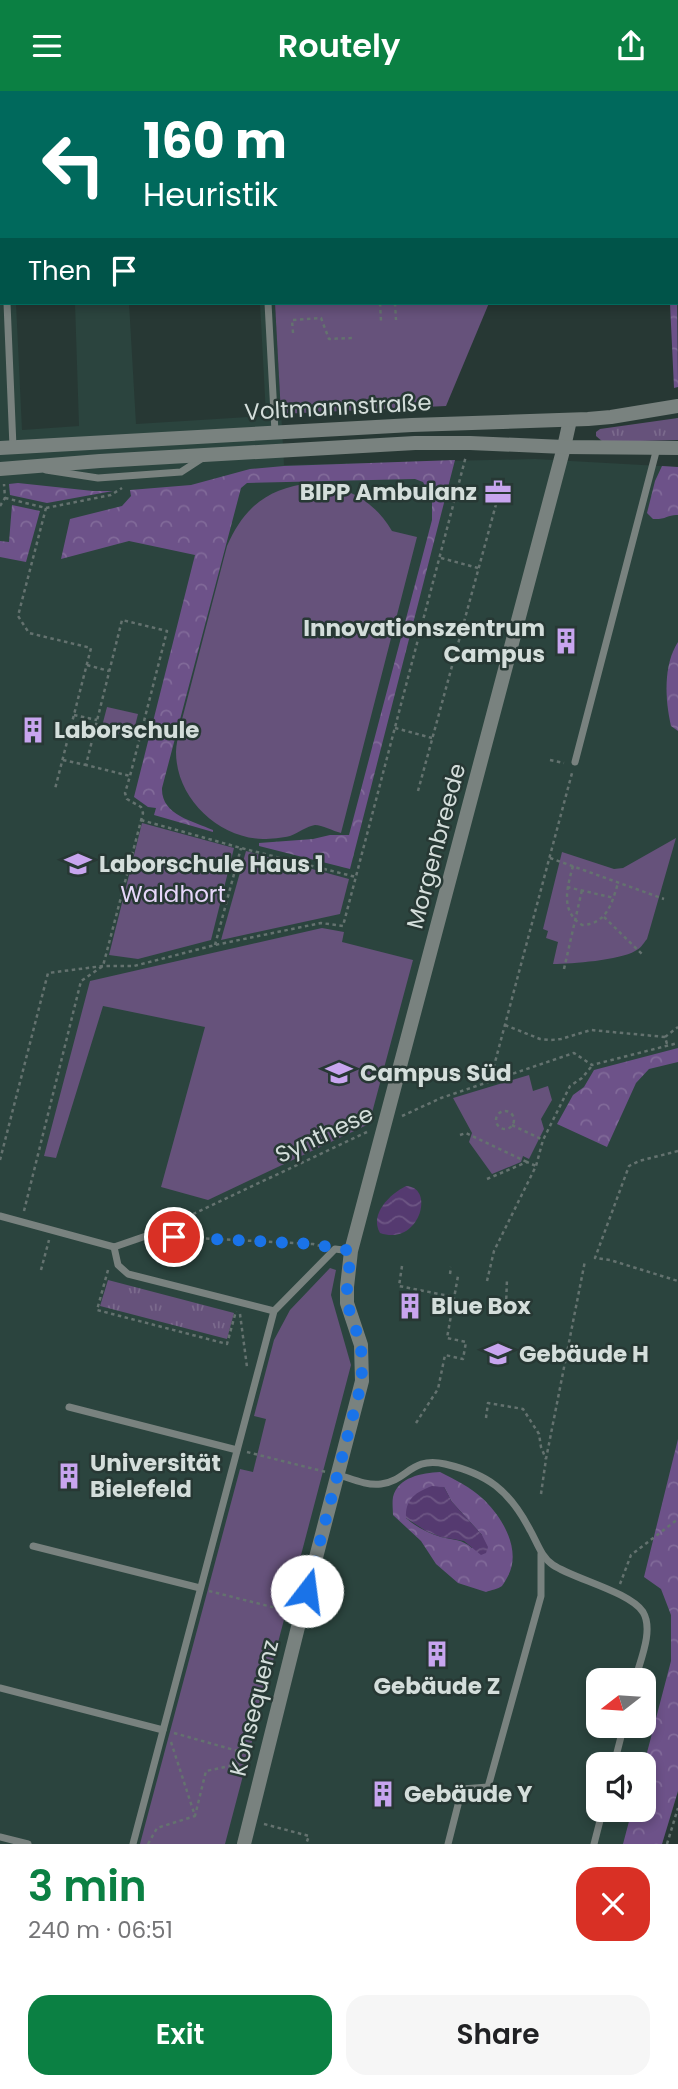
<!DOCTYPE html>
<meta charset="utf-8">
<style>
body{margin:0;font-family:Poppins,sans-serif;background:#f6f6f6;color:#202124;height:100vh;display:flex;flex-direction:column;font-size:26px;white-space:nowrap}
*{box-sizing:border-box;margin:0}
p{font-size:23px;color:#757577}
.icon{flex:none;width:38px;height:38px;fill:none;stroke:currentColor;stroke-width:2;stroke-linecap:round;stroke-linejoin:round}
.map{position:relative;height:1753px;overflow:hidden}
.drawer{display:flex;flex-direction:column;background:#fff;flex:1}
.drawer>*{flex:none}
.guide{position:absolute;left:0px;top:0px;width:679px;height:214px;box-shadow:0 4px 10px #0003;background:#00695c;color:#fff;overflow:hidden}
.needle{width:46px;rotate:253deg}
.buttons{position:absolute;left:586px;top:1577px;display:grid;gap:14px}
.buttons a{display:grid;place-items:center;width:70px;height:70px;border-radius:14px;background:#fff;box-shadow:0 4px 10px #0003;font-size:35px}
.pin{position:absolute;display:grid;place-items:center;width:60px;height:60px;color:#fff;margin:-30px;border:4px solid #fff;border-radius:50%;box-shadow:0 2px 7px #0007}
.me{position:absolute;width:77px;margin:-38px;rotate:15deg;stroke-linejoin:round;filter:drop-shadow(0 0 5px #0008)}
.turn{display:flex;align-items:center;gap:24px;height:147px;padding:0 28px;font-size:32px}
.turn .icon{width:91px;height:91px;stroke-width:2.5}
.turn b{display:block;font-size:49px;line-height:60px}
.then{display:flex;align-items:center;height:66px;padding:0 28px;background:#0003;gap:14px;font-size:26px}
.round{display:grid;place-items:center;flex:none;width:74px;height:74px;border-radius:21px;background:#f6f6f6}
.summary{display:flex;align-items:center;justify-content:space-between;height:119px;padding:0 28px}
h1{font-size:42px;font-weight:600;line-height:52px;color:#0b8043}
.cta{display:flex;gap:14px;margin-top:auto;padding:14px 28px}
.cta a{flex:1;height:80px;border-radius:21px;background:#0b8043;color:#fff;font-size:28px;font-weight:600;line-height:80px;text-align:center}
.cta a+a{background:#f6f6f6;color:#202124}
header{display:flex;justify-content:space-between;align-items:center;height:91px;padding:0 28px;background:#0b8043;color:#fff;font-size:32px;font-weight:600}
.map>svg:first-child{display:block}
</style>
<header><svg class="icon" aria-label="menu" viewBox="0 0 24 24"><path d="M4 6h16M4 12h16M4 18h16"/></svg>Routely<svg class="icon" aria-label="share" viewBox="0 0 24 24"><path d="M12 15V3M7 8l5-5 5 5M5 13v7h14v-7"/></svg></header>
<div class="map">
<svg width="678" height="1753" viewBox="0 0 678 1753">
<defs>
<pattern id="grass-tufts" width="24" height="20" patternUnits="userSpaceOnUse" patternTransform="scale(1.75)"><rect width="24" height="20" fill="#66527b"/><path d="M3 7l-1-3M5 7V3M7 7l1-3M15 17l-1-3M17 17v-4M19 17l1-3" fill="none" stroke="#7b6a8d"/></pattern>
<pattern id="forest-crowns" width="20" height="18" patternUnits="userSpaceOnUse" patternTransform="scale(1.75)"><rect width="20" height="18" fill="#6d5289"/><path d="M2 6a3 3 0 1 1 6 0M12 15a3 3 0 1 1 6 0" fill="none" stroke="#816a99"/></pattern>
<pattern id="water-waves" width="16" height="10" patternUnits="userSpaceOnUse" patternTransform="scale(1.75)"><rect width="16" height="10" fill="#553a70"/><path d="M0 5q4-4 8 0t8 0" fill="none" stroke="#6d5684"/></pattern>
</defs>
<rect width="100%" height="100%" fill="#273834"/>
<path fill="#2b443e" fill-rule="evenodd" d="M 0,0 L 240,0 L 241,2 L 2,2 L 2,212 L 16,212 L 22,339 L 79,335 L 75,212 L 129,212 L 136,333 L 266,325 L 260,212 L 275,212 L 284,374 L 535,368 L 678,376 L 678,1701 L 662,1753 L 0,1753 ZM 598,1589 L 644,1589 L 644,1634 L 598,1634 ZM 598,1673 L 644,1673 L 644,1718 L 598,1718 Z"/>
<g fill="url(#grass-tufts)">
<polygon points="678,327 678,349 603,351 596,345 596,341 600,338"/>
<polygon points="108,1189 234,1222 227,1248 100,1215"/>
</g>
<g fill="url(#forest-crowns)" fill-rule="evenodd">
<polygon points="677,198 678,296 674,297 670,212 677,212"/>
<path d="M 455,369 L 350,778 L 259,755 L 259,752 L 313,748 L 330,744 L 349,744 L 432,429 L 432,408 L 423,391 L 415,388 L 247,392 L 241,397 L 162,697 C 161,724 193,730 213,739 L 213,741 L 154,724 L 156,717 L 148,716 L 134,706 L 195,464 L 129,450 L 61,468 L 70,428 L 122,415 L 131,405 L 130,399 L 191,394 L 250,378 L 284,375 Z"/>
<path d="M 662,375 L 678,376 L 678,424 C 669,423 665,429 653,428 L 647,422 L 655,390 Z"/>
<polygon points="18,392 93,400 113,400 47,412 10,404 9,393"/>
<polygon points="12,414 40,420 26,471 0,466 0,450 9,451"/>
<path d="M 678,551 L 678,640 L 671,635 C 665,609 663,574 678,551 Z"/>
<polygon points="678,957 678,971 649,978 636,992 607,1056 557,1033 573,1004 584,996 594,979"/>
<polygon points="678,1348 678,1700 662,1753 623,1753 632,1719 644,1718 644,1673 671,1570 671,1524 661,1498 644,1486"/>
<path d="M 440,1381 C 454,1388 470,1396 482,1407 C 502,1425 522,1459 508,1485 C 507,1487 503,1494 502,1495 C 498,1498 491,1499 486,1501 L 458,1492 L 436,1473 L 421,1450 L 393,1424 C 393,1419 392,1412 393,1406 C 398,1386 422,1382 440,1381 ZM 444,1396 L 452,1411 L 482,1444 L 472,1457 C 462,1448 453,1449 441,1446 C 428,1442 416,1436 406,1427 Z"/>
</g>
<g fill="#66527b">
<polygon points="348,0 667,0 667,2 349,2"/>
<polygon points="275,212 489,212 446,315 281,323"/>
<path d="M 311,392 C 346,395 374,409 392,440 L 417,446 L 341,742 C 333,740 322,734 315,734 C 307,735 298,742 290,745 C 282,747 271,748 263,748 C 218,747 176,707 176,661 C 176,654 178,647 179,640 L 227,455 C 244,416 268,397 311,392 Z"/>
<polygon points="107,616 138,623 132,647 101,639"/>
<polygon points="142,732 234,757 211,849 138,868 109,864"/>
<path d="M 676,747 L 647,848 C 643,853 640,858 635,860 C 620,869 572,873 553,873 L 558,851 L 546,847 L 548,840 L 543,838 L 562,761 L 614,778 L 623,777 Z"/>
<polygon points="246,760 349,788 340,823 221,849"/>
<polygon points="322,837 344,841 342,851 413,869 369,1033 208,1109 161,1096 205,936 103,915 56,1067 44,1065 90,890"/>
<polygon points="529,984 533,1000 548,995 552,1009 541,1028 544,1038 529,1068 523,1065 521,1071 492,1083 469,1051 472,1042 453,1007"/>
<polygon points="330,1177 336,1179 331,1204 351,1274 225,1753 140,1753 240,1378 253,1381 266,1328 254,1325 274,1249 290,1219"/>
</g>
<g fill="url(#water-waves)">
<path d="M 406,1095 C 436,1096 419,1156 380,1142 C 369,1123 390,1103 406,1095 Z"/>
<path d="M 432,1395 L 444,1396 L 452,1411 L 482,1444 L 488,1456 L 486,1462 L 481,1464 L 464,1450 L 441,1446 L 426,1440 L 406,1427 C 405,1408 416,1401 432,1395 Z"/>
</g>
<g fill="none" stroke-linecap="round" stroke-linejoin="round">
<g stroke="#64726f" stroke-width="2.5" stroke-dasharray="3.5 3.5" stroke-linecap="butt">
<polyline points="369,2 372,0"/>
<polyline points="567,2 567,0"/>
<polyline points="674,2 674,0"/>
<polyline points="0,17 2,22"/>
<polyline points="0,53 2,53"/>
<polyline points="677,79 678,79"/>
<polyline points="0,100 2,99"/>
<polyline points="677,174 678,179"/>
<polyline points="380,212 381,230"/>
<polyline points="395,212 396,229"/>
<polyline points="293,242 292,229 321,227 329,248 352,247"/>
<polyline points="5,407 46,417 18,525 29,542 91,557 55,698"/>
<polyline points="0,415 5,407 4,393"/>
<polyline points="46,417 111,404 122,397"/>
<polyline points="441,467 478,477"/>
<polyline points="87,574 109,580"/>
<polyline points="74,624 97,629"/>
<polyline points="395,637 432,647"/>
<polyline points="63,669 86,674"/>
<polyline points="550,669 564,672"/>
<polyline points="418,700 498,406"/>
<polyline points="141,729 241,757 356,786"/>
<polyline points="550,767 664,808"/>
<path d="M 573,775 C 567,797 560,820 582,834 C 607,833 612,812 618,792"/>
<polyline points="567,796 614,807"/>
<polyline points="604,826 644,865"/>
<polyline points="215,854 241,757"/>
<polyline points="564,878 582,799"/>
<polyline points="505,934 540,948 551,949 561,948 591,939 665,946 667,953"/>
<polyline points="665,946 678,936"/>
<polyline points="490,990 572,682"/>
<circle cx="505" cy="1029" r="9"/>
<polyline points="402,1025 441,1007 574,962 592,974 678,952"/>
<polyline points="512,1034 543,1049"/>
<polyline points="460,1044 466,1042 527,1071"/>
<polyline points="678,1060 639,1070 629,1075 595,1167 610,1169 678,1190"/>
<polyline points="0,1069 48,882 103,875 134,875 215,854 321,832 343,835 466,365"/>
<polyline points="487,1088 527,1071 536,1075"/>
<polyline points="24,1120 81,890 103,875 143,722 141,716 127,708 125,702 130,685 167,540 122,529 86,674 130,685"/>
<polyline points="155,1141 367,1041"/>
<polyline points="157,1145 313,1153 325,1156"/>
<polyline points="402,1175 399,1195 454,1206"/>
<polyline points="41,1179 49,1149"/>
<polyline points="108,1179 97,1219 227,1253 236,1220"/>
<polyline points="450,1183 451,1176"/>
<polyline points="487,1190 494,1160 536,1075 543,1049 570,995 582,987 591,976"/>
<polyline points="506,1215 507,1188"/>
<polyline points="240,1223 247,1276"/>
<polyline points="486,1327 488,1312 523,1318 539,1343 541,1356 546,1368"/>
<polyline points="416,1332 438,1298 445,1264 463,1268 466,1251 447,1247 458,1185"/>
<polyline points="247,1361 326,1381"/>
<polyline points="541,1403 546,1368 585,1170"/>
<polyline points="620,1493 631,1464 678,1428"/>
<polyline points="209,1500 288,1520"/>
<polyline points="174,1642 252,1664"/>
<polyline points="171,1651 195,1725 206,1680 249,1671"/>
<polyline points="264,1733 309,1745 306,1753"/>
<polyline points="148,1753 157,1737 195,1725"/>
<polyline points="667,1753 678,1717"/>
</g>
<g stroke="#79827f" stroke-width="7">
<polyline points="1,168 2,171"/>
<polyline points="0,177 2,177"/>
<polyline points="7,212 13,356"/>
<polyline points="268,212 275,341"/>
<polyline points="46,379 98,387 181,381 201,368"/>
<polyline points="575,671 657,357"/>
<polyline points="0,1125 114,1156 146,1145"/>
<polyline points="114,1156 118,1174 128,1183 274,1220"/>
<polyline points="69,1316 237,1359"/>
<path d="M 339,1384 C 352,1388 367,1395 381,1393 C 407,1390 411,1365 445,1373 C 488,1383 509,1399 530,1439 C 537,1451 541,1466 553,1474 C 574,1488 630,1501 643,1521 C 654,1539 640,1570 635,1589"/>
<polyline points="33,1455 200,1497"/>
<polyline points="0,1597 163,1639"/>
<polyline points="614,1673 624,1634"/>
<polyline points="0,1746 28,1753"/>
<polyline points="133,1753 274,1220 335,1158 351,1160"/>
<polyline points="448,1753 462,1698 488,1696 541,1505 541,1463"/>
<polyline points="594,1753 603,1718"/>
</g>
<polyline stroke="#79827f" stroke-width="14" points="244,1753 301,1524 362,1290 361,1254 347,1212 347,1196 351,1160 564,356"/>
<g stroke="#79827f" stroke-width="14">
<polyline points="564,356 570,329"/>
<polyline points="0,357 412,334 588,328 611,326 678,315"/>
<polyline points="0,378 100,370 415,352 470,352 564,356 678,357"/>
</g>
</g>
<g fill="none" stroke-linecap="round" stroke-linejoin="round">
<polyline stroke="#1a73e8" stroke-width="12" stroke-dasharray="0 21.6" points="174,1146 313,1153 351,1160 347,1196 347,1212 361,1254 362,1290 307,1500"/>
</g>
<defs>
<g id="office-bare" transform="scale(2.1)"><path d="M-6-3h4V-5.5h4V-3h4V5H-6ZM-1-4.5V-3h2v-1.5ZM-6 0V1H6V0Z" fill="#c8a5ef" stroke="#273834" stroke-width="2.5" paint-order="stroke"/></g>
<g id="building-bare" transform="scale(2.1)"><path d="M-4-6H4V6H1V3H-1V6H-4ZM-2.5-4.3h1.7v1.8h-1.7ZM.8-4.3h1.7v1.8H.8ZM-2.5-1h1.7V.8h-1.7ZM.8-1h1.7V.8H.8Z" fill="#c8a5ef" stroke="#273834" stroke-width="2.5" paint-order="stroke"/></g>
<g id="school-bare" transform="scale(2.1)"><path d="M0-5L7-2L0 1L-7-2ZM-4 1L0 2.5L4 1V4Q0 6-4 4Z" fill="#c8a5ef" stroke="#273834" stroke-width="2.5" paint-order="stroke"/></g>
<g id="university-bare" transform="scale(2.1)"><path d="M0-5L7-2L0 1L-7-2ZM-4 1L0 2.5L4 1V4Q0 6-4 4Z" fill="#c8a5ef" stroke="#273834" stroke-width="2.5" paint-order="stroke"/></g>
</defs>
<g fill-rule="evenodd">
<use href="#office-bare" x="498" y="401"/>
<use href="#building-bare" x="566" y="550"/>
<use href="#building-bare" x="33" y="639"/>
<use href="#school-bare" x="78" y="773"/>
<use href="#university-bare" x="339" y="982"/>
<use href="#building-bare" x="410" y="1215"/>
<use href="#university-bare" x="498" y="1263"/>
<use href="#building-bare" x="69" y="1385"/>
<use href="#building-bare" x="437" y="1563"/>
<use href="#building-bare" x="383" y="1703"/>
</g>
<g text-anchor="middle" dominant-baseline="central" stroke-width="5" stroke-linejoin="round" paint-order="stroke">
<g font-size="23" fill="#d4dedb" stroke="#273834">
<text transform="translate(338 316) rotate(-3)">Voltmannstraße</text>
<text transform="translate(436 755) rotate(-75)">Morgenbreede</text>
<text transform="translate(324 1043) rotate(-25)">Synthese</text>
<text transform="translate(254 1617) rotate(-76)">Konsequenz</text>
</g>
<g font-size="23" font-weight="bold" fill="#d4dedb" stroke="#273834" text-anchor="start">
<text x="477" y="401" text-anchor="end">BIPP Ambulanz</text>
<text x="545" y="537" text-anchor="end">Innovationszentrum<tspan x="545" dy="26">Campus</tspan></text>
<text x="54" y="639">Laborschule</text>
<text x="99" y="773">Laborschule Haus 1</text>
<text x="360" y="982">Campus Süd</text>
<text x="431" y="1215">Blue Box</text>
<text x="519" y="1263">Gebäude H</text>
<text x="90" y="1372">Universität<tspan x="90" dy="26">Bielefeld</tspan></text>
<text x="437" y="1595" text-anchor="middle">Gebäude Z</text>
<text x="404" y="1703">Gebäude Y</text>
</g>
<g font-size="23" fill="#e7d7fa" stroke="#273834">
<text x="173" y="803">Waldhort</text>
</g>
</g>
</svg>
<div class="buttons">
<a><svg class="needle" viewBox="-14 -14 28 28"><path d="M0-13l5 13h-10z" fill="#e53935"/><path d="M0 13l5-13h-10z" fill="#757577"/></svg></a>
<a><svg class="icon" aria-label="sound" viewBox="0 0 24 24"><path d="M4 9h4l5-4v14l-5-4H4zM17 9q2 3 0 6"/></svg></a>
</div>
<div class="pin" style="left:174px;top:1146px;background:#d93025"><svg class="icon" aria-label="arrive" viewBox="0 0 24 24"><path d="M6 21V4h12l-3 4 3 4H6"/></svg></div>
<svg class="me" style="left:307px;top:1500px" viewBox="-20 -20 40 40"><circle r="19" fill="#fff"/><path d="M0-13L10 11 0 6-10 11z" fill="#1a73e8"/></svg>
<div class="guide">
<div class="turn"><svg class="icon" aria-label="left" viewBox="0 0 24 24"><path d="M17 20v-9H6M10 6l-5 5 5 5"/></svg><div><b>160 m</b>Heuristik</div></div>
<div class="then">Then<svg class="icon" aria-label="arrive" viewBox="0 0 24 24"><path d="M6 21V4h12l-3 4 3 4H6"/></svg></div>
</div>
</div>
<section class="drawer">
<div class="summary"><div><h1>3 min</h1><p>240 m · 06:51</p></div><a class="round" style="background:#d93025;color:#fff"><svg class="icon" aria-label="close" viewBox="0 0 24 24"><path d="M6 6l12 12M18 6L6 18"/></svg></a></div>
<div class="cta"><a>Exit</a><a>Share</a></div>
</section>
